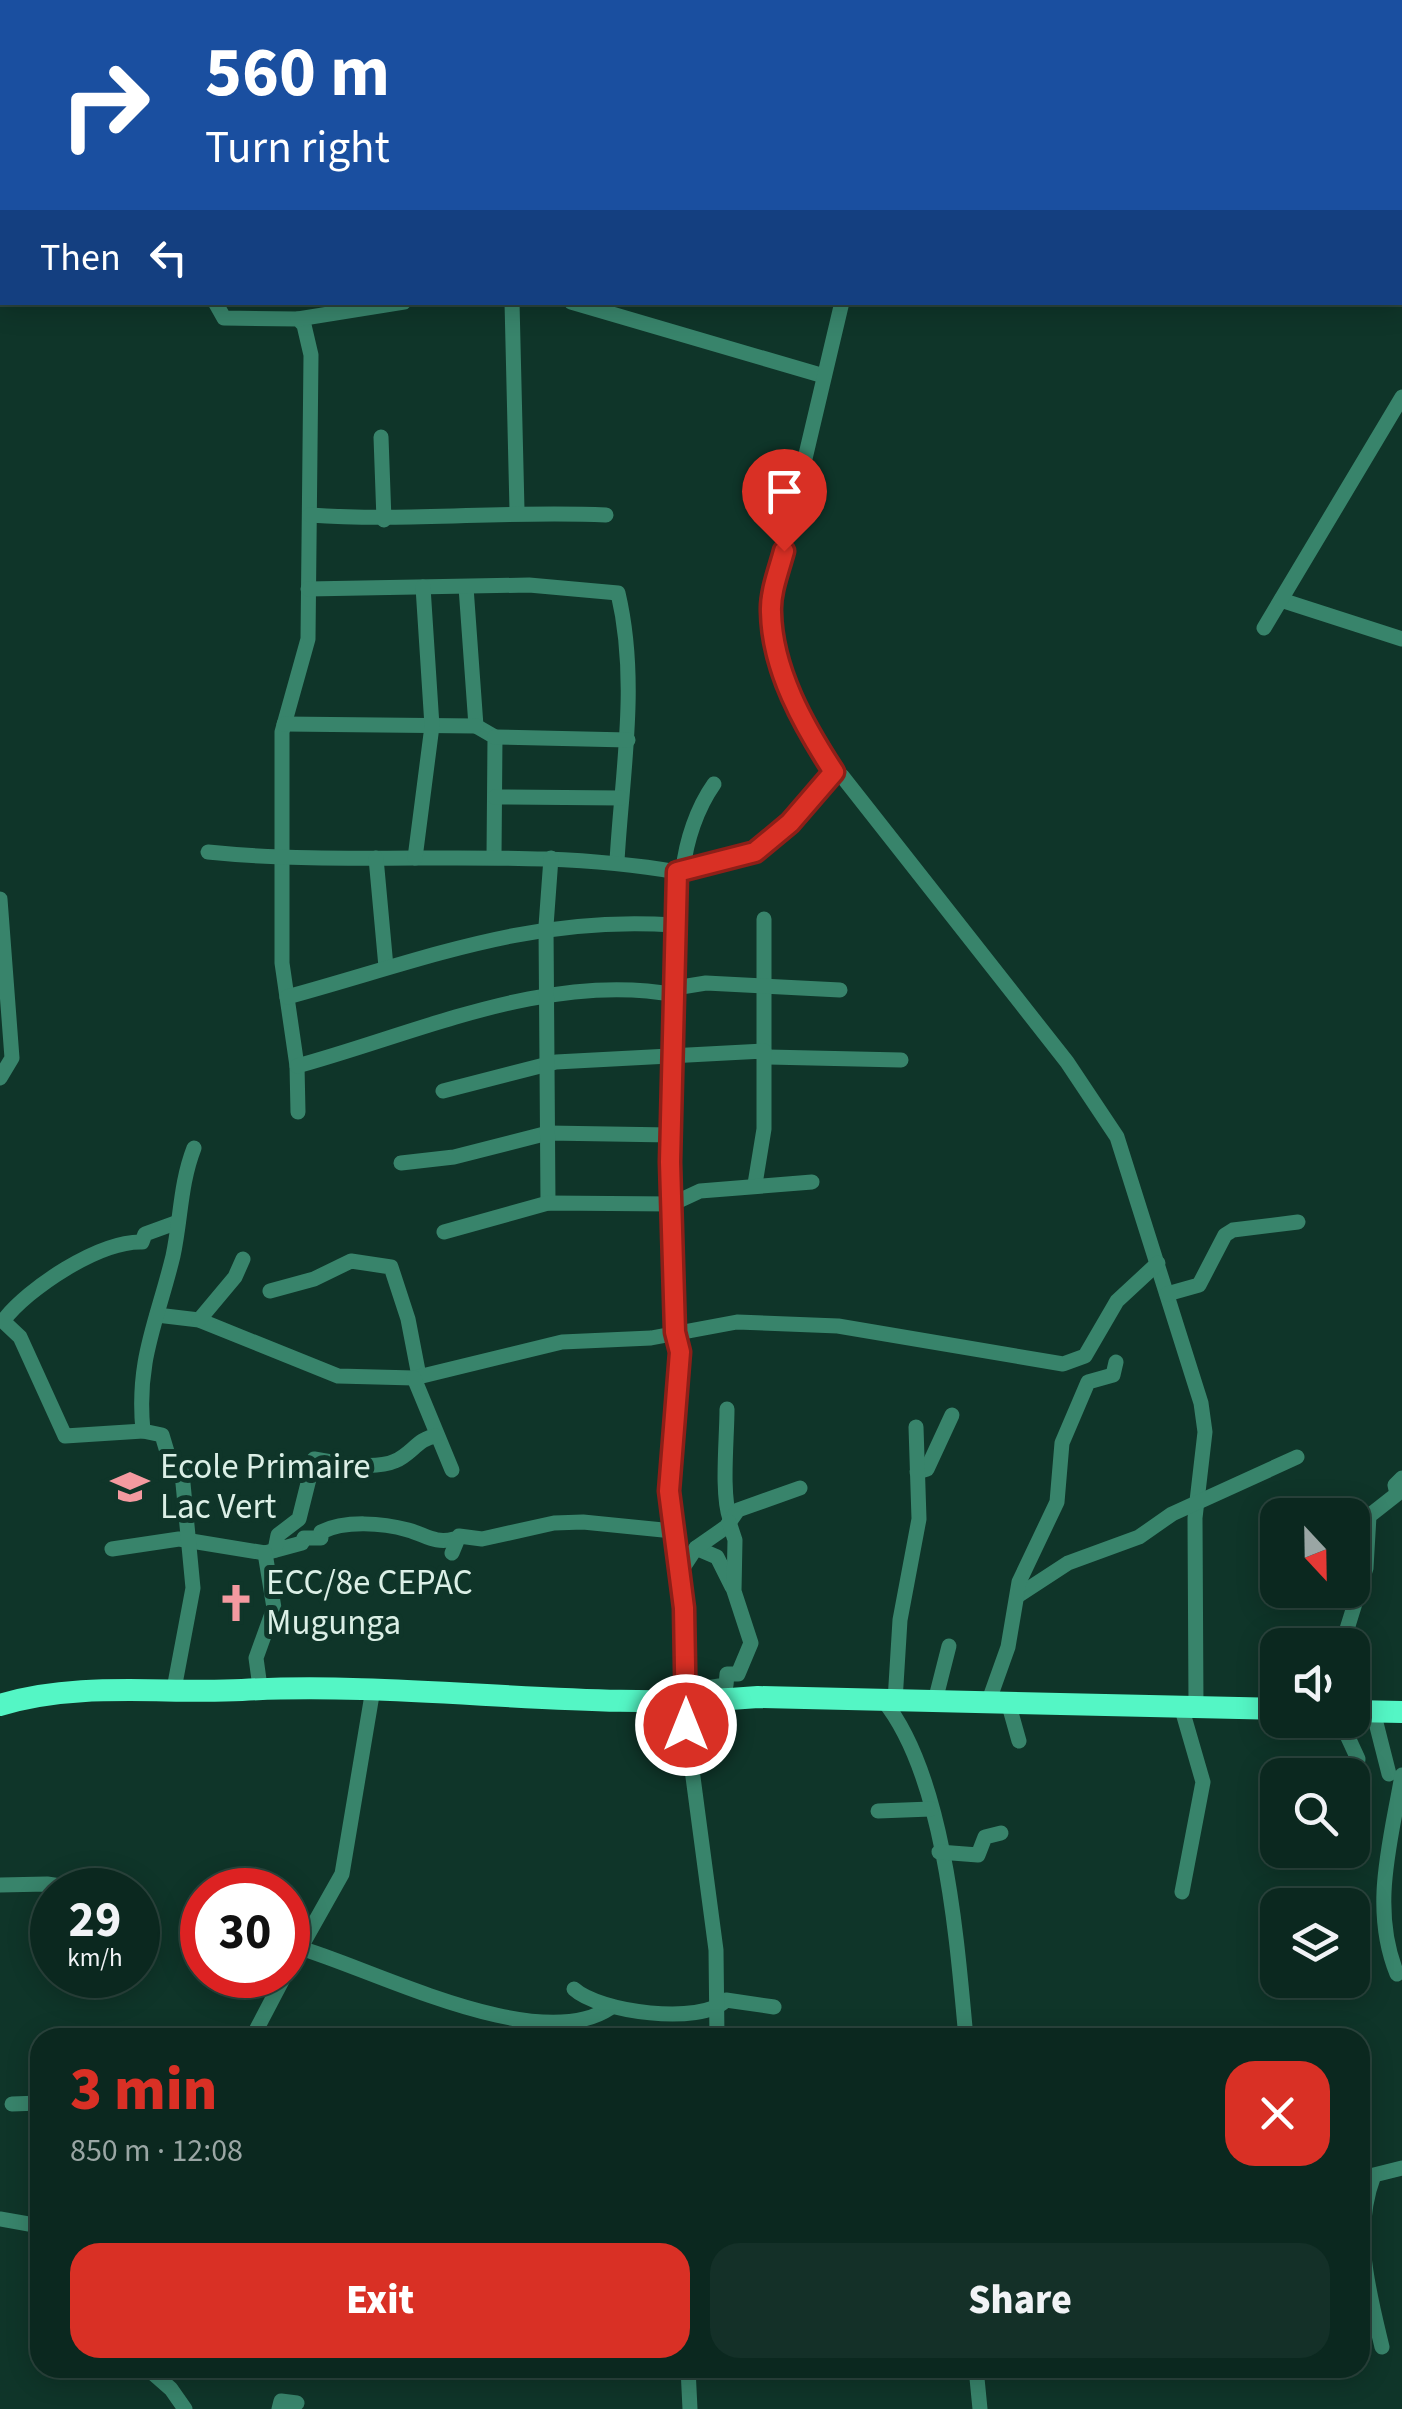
<!DOCTYPE html>
<meta charset="utf-8">
<style>
body{margin:0;font-family:"Source Sans 3",sans-serif;background:#143028;color:#f1f3f6;height:100vh;display:flex;flex-direction:column;font-size:38px;white-space:nowrap}
*{box-sizing:border-box;margin:0}
p{font-size:32px;color:#9aa6a4}
.icon{flex:none;width:55px;height:55px;fill:none;stroke:currentColor;stroke-width:2;stroke-linecap:round;stroke-linejoin:round}
.map{position:relative;flex:1;overflow:hidden}
.sheet{position:absolute;left:30px;top:2028px;width:1340px;height:350px;display:flex;flex-direction:column;background:#0b281f;border-radius:30px;box-shadow:0 5px 25px #0003,0 0 0 2px #2b443d}
.sheet>*{flex:none}
.hud{position:absolute;left:0px;top:0px;width:1402px;height:305px;box-shadow:0 5px 25px #0003,0 0 0 2px #2b443d;background:#1a4fa0;color:#fff;overflow:hidden}
.needle{width:65px;rotate:158deg}
.tools{position:absolute;left:1260px;top:1498px;display:grid;gap:20px}
.tools a{display:grid;place-items:center;width:110px;height:110px;border-radius:20px;background:#0b281f;box-shadow:0 5px 25px #0003,0 0 0 2px #2b443d;font-size:50px}
.speed{position:absolute;left:30px;top:1868px;display:flex;gap:20px;font-size:50px;font-weight:700;text-align:center}
.speed>*{display:grid;place-content:center;width:130px;height:130px;border-radius:50%;background:#0b281f;box-shadow:0 5px 25px #0003,0 0 0 2px #2b443d;line-height:1}
.speed small{font-size:25px;font-weight:400}
.speed .limit{border:15px solid #d22;background:#fff;color:#111}
.pin{position:absolute;display:grid;place-items:center;width:85px;height:85px;color:#fff;margin:-102px -42px;border-radius:50% 50% 50% 0;rotate:-45deg;box-shadow:0 0 10px #0007}
.pin .icon{rotate:45deg}
.me{position:absolute;width:110px;margin:-55px;rotate:0deg;stroke-linejoin:round;filter:drop-shadow(0 0 8px #0008)}
.turn{display:flex;align-items:center;gap:35px;height:210px;padding:0 40px;font-size:45px}
.turn .icon{width:130px;height:130px;stroke-width:2.5}
.turn b{display:block;font-size:70px;line-height:85px}
.then{display:flex;align-items:center;height:95px;padding:0 40px;background:#0003;gap:20px;font-size:38px}
.round{display:grid;place-items:center;flex:none;width:105px;height:105px;border-radius:30px;background:#143028}
.head{display:flex;align-items:center;justify-content:space-between;height:170px;padding:0 40px}
h1{font-size:60px;font-weight:800;line-height:75px;color:#d93025}
.primary-button{display:flex;gap:20px;margin-top:auto;padding:20px 40px}
.primary-button a{flex:1;height:115px;border-radius:30px;background:#d93025;color:#fff;font-size:40px;font-weight:800;line-height:115px;text-align:center}
.primary-button a+a{background:#143028;color:#f1f3f6}
.map>svg:first-child{display:block}
</style>
<div class="map">
<svg width="1402" height="2409" viewBox="0 0 1402 2409">
<rect width="100%" height="100%" fill="#0f3529"/>
<g fill="none" stroke-linecap="round" stroke-linejoin="round">
<g stroke="#38846b" stroke-width="15">
<polyline points="287,0 287,2"/>
<polyline points="1127,0 1131,2"/>
<polyline points="591,2 592,0"/>
<polyline points="912,2 912,0"/>
<polyline points="1243,2 1245,0"/>
<polyline points="0,99 2,100"/>
<polyline points="1400,230 1402,231"/>
<polyline points="215,302 224,318 298,319 304,325 311,355 308,639 282,732 282,963 297,1066 298,1112"/>
<polyline points="512,302 517,510"/>
<polyline points="571,302 824,376"/>
<path d="M 842,302 L 773,594 C 765,657 801,722 834,772 L 842,776 L 1067,1062 L 1117,1137 L 1201,1403 L 1205,1432 L 1195,1518 L 1196,1705"/>
<polyline points="298,319 404,302"/>
<polyline points="381,437 384,520"/>
<path d="M 310,515 C 409,522 507,510 606,515"/>
<polyline points="466,587 476,726 495,737 494,857"/>
<path d="M 308,589 L 529,585 L 618,593 C 639,682 622,772 617,861"/>
<polyline points="1281,600 1402,639"/>
<polyline points="1264,628 1402,397"/>
<polyline points="284,724 476,726"/>
<polyline points="495,737 628,740"/>
<polyline points="495,797 621,798"/>
<path d="M 208,852 C 364,868 522,845 677,872"/>
<polyline points="376,858 386,967"/>
<polyline points="415,858 432,726 423,587"/>
<path d="M 683,870 C 686,841 697,808 714,784"/>
<polyline points="0,899 12,1058 0,1078"/>
<polyline points="764,919 764,1051"/>
<polyline points="675,988 706,983 840,990"/>
<path d="M 287,997 C 423,960 530,915 674,925"/>
<polyline points="768,1057 901,1060"/>
<path d="M 297,1066 C 418,1033 549,971 676,995"/>
<polyline points="443,1091 556,1062 764,1051 764,1129 755,1184"/>
<polyline points="401,1163 454,1157 548,1133 671,1135"/>
<polyline points="548,1203 546,926 551,858"/>
<polyline points="444,1232 548,1203 672,1204 700,1191 812,1182"/>
<polyline points="270,1291 314,1279 351,1261 391,1267 408,1319 419,1376"/>
<polyline points="1167,1294 1199,1285 1225,1235 1233,1230 1298,1222"/>
<polyline points="157,1315 199,1320 338,1376 414,1378 562,1342 651,1338 737,1322 838,1326 1063,1364 1085,1356 1117,1301 1158,1263"/>
<polyline points="199,1320 235,1277 243,1259"/>
<polyline points="414,1378 452,1470"/>
<path d="M 727,1409 C 727,1439 721,1494 730,1519"/>
<path d="M 143,1431 L 65,1436 L 20,1337 L 3,1321 C 28,1288 99,1241 142,1242 L 145,1234 L 178,1222"/>
<polyline points="917,1472 927,1469 952,1415"/>
<polyline points="696,1548 717,1557 732,1587"/>
<path d="M 112,1549 L 179,1539 L 265,1553 L 302,1543 L 304,1538 L 321,1538 L 321,1532 C 345,1520 383,1523 408,1530 C 426,1535 435,1544 454,1539"/>
<path d="M 275,1550 L 278,1535 L 299,1519 L 314,1459 C 336,1463 375,1470 395,1461 C 411,1455 418,1438 436,1436"/>
<polyline points="452,1553 459,1536 482,1539 554,1523 583,1522 673,1531"/>
<polyline points="679,1574 696,1548 726,1527 738,1510 800,1488"/>
<polyline points="1019,1595 1068,1563 1139,1537 1172,1514 1297,1457"/>
<polyline points="1342,1645 1366,1568 1369,1516 1397,1494 1395,1485 1402,1478"/>
<polyline points="260,1687 256,1658 274,1608 265,1553"/>
<path d="M 174,1689 L 193,1588 L 182,1473 L 168,1455 L 162,1435 L 143,1431 C 136,1360 157,1322 173,1256 C 181,1219 180,1184 194,1148"/>
<polyline points="686,1691 726,1685 727,1674 738,1674 751,1643 734,1591 735,1540 729,1522"/>
<path d="M 883,1700 C 945,1776 957,1941 966,2038"/>
<polyline points="895,1701 900,1620 919,1519 916,1427"/>
<polyline points="935,1701 949,1646"/>
<polyline points="1008,1702 1019,1741"/>
<polyline points="988,1703 1008,1647 1019,1582 1057,1502 1062,1443 1088,1382 1113,1375 1116,1362"/>
<polyline points="1181,1706 1203,1782 1182,1892"/>
<polyline points="1373,1711 1389,1774"/>
<polyline points="1340,1720 1358,1759 1354,1785"/>
<polyline points="878,1811 931,1809"/>
<polyline points="939,1852 978,1855 985,1837 1001,1833"/>
<polyline points="0,1885 47,1884 88,1890"/>
<path d="M 300,1948 C 375,1970 538,2056 610,2008"/>
<polyline points="288,1970 342,1874 373,1689"/>
<path d="M 1397,1974 C 1370,1908 1391,1841 1402,1775"/>
<path d="M 574,1989 C 599,2012 701,2026 726,2000 L 774,2007"/>
<polyline points="252,2038 285,1975"/>
<polyline points="717,2038 716,1950 689,1747 685,1608 669,1491 680,1352 675,1332 670,1162 677,872 755,852 790,823 834,772"/>
<polyline points="12,2104 40,2103"/>
<polyline points="0,2219 40,2226"/>
<path d="M 1382,2347 C 1368,2288 1352,2233 1374,2175 L 1402,2168"/>
<polyline points="147,2368 171,2389 185,2409"/>
<polyline points="688,2368 690,2409"/>
<polyline points="976,2368 980,2409"/>
<polyline points="279,2409 281,2401 297,2403"/>
</g>
<g stroke="#54f6c5" stroke-width="22">
<path d="M 0,1705 C 77,1681 163,1694 242,1690 C 413,1681 587,1712 758,1697 L 1278,1709"/>
<polyline points="1352,1711 1402,1712"/>
</g>
</g>
<g fill="none" stroke-linecap="round" stroke-linejoin="round">
<g stroke="#8d1f18" stroke-width="25">
<path id="route" d="M 686,1725 L 684,1608 L 669,1491 L 680,1352 L 675,1332 L 670,1162 L 677,872 L 755,852 L 790,823 L 834,772 C 804,726 772,670 771,612 C 770,592 779,570 784,551"/>
</g>
<use href="#route" stroke="#d93025" stroke-width="18"/>
</g>
<defs>
<g id="school-bare" transform="scale(3)"><path d="M0-5L7-2L0 1L-7-2ZM-4 1L0 2.5L4 1V4Q0 6-4 4Z" fill="#f49aa0" stroke="#0f3529" stroke-width="2.5" paint-order="stroke"/></g>
<g id="church-bare" transform="scale(3)"><path d="M-1.2-6h2.4v3.5h3.3v2.4h-3.3V6h-2.4V-.1h-3.3v-2.4h3.3Z" fill="#f49aa0" stroke="#0f3529" stroke-width="2.5" paint-order="stroke"/></g>
</defs>
<g fill-rule="evenodd">
<use href="#school-bare" x="130" y="1487"/>
<use href="#church-bare" x="236" y="1603"/>
</g>
<g text-anchor="middle" dominant-baseline="central" stroke-width="10" stroke-linejoin="round" paint-order="stroke">
<g font-size="35" fill="#dbefe6" stroke="#0f3529" text-anchor="start">
<text x="160" y="1467">Ecole Primaire<tspan x="160" dy="40">Lac Vert</tspan></text>
<text x="266" y="1583">ECC/8e CEPAC<tspan x="266" dy="40">Mugunga</tspan></text>
</g>
</g>
</svg>
<div class="tools">
<a><svg class="needle" viewBox="-14 -14 28 28"><path d="M0-13l5 13h-10z" fill="#e53935"/><path d="M0 13l5-13h-10z" fill="#9aa6a4"/></svg></a>
<a><svg class="icon" aria-label="sound" viewBox="0 0 24 24"><path d="M4 9h4l5-4v14l-5-4H4zM17 9q2 3 0 6"/></svg></a>
<a><svg class="icon" aria-label="search" viewBox="0 0 24 24"><circle cx="10" cy="10" r="6"/><path d="M15 15l6 6"/></svg></a>
<a><svg class="icon" aria-label="layers" viewBox="0 0 24 24"><path d="M12 4l9 5-9 5-9-5zM3 14l9 5 9-5"/></svg></a>
</div>
<div class="speed"><div>29<small>km/h</small></div><div class="limit">30</div></div>
<div class="pin" style="left:784px;top:551px;background:#d93025"><svg class="icon" aria-label="arrive" viewBox="0 0 24 24"><path d="M6 21V4h12l-3 4 3 4H6"/></svg></div>
<svg class="me" style="left:686px;top:1725px" viewBox="-20 -20 40 40"><circle r="17" fill="#d93025" stroke="#fff" stroke-width="3"/><path d="M0-11L8 9 0 5-8 9z" fill="#fff"/></svg>
<div class="hud">
<div class="turn"><svg class="icon" aria-label="right" viewBox="0 0 24 24"><path d="M7 20v-9h11M14 6l5 5-5 5"/></svg><div><b>560 m</b>Turn right</div></div>
<div class="then">Then<svg class="icon" aria-label="left" viewBox="0 0 24 24"><path d="M17 20v-9H6M10 6l-5 5 5 5"/></svg></div>
</div>
<section class="sheet">
<div class="head"><div><h1>3 min</h1><p>850 m · 12:08</p></div><a class="round" style="background:#d93025;color:#fff"><svg class="icon" aria-label="close" viewBox="0 0 24 24"><path d="M6 6l12 12M18 6L6 18"/></svg></a></div>
<div class="primary-button"><a>Exit</a><a>Share</a></div>
</section>
</div>
